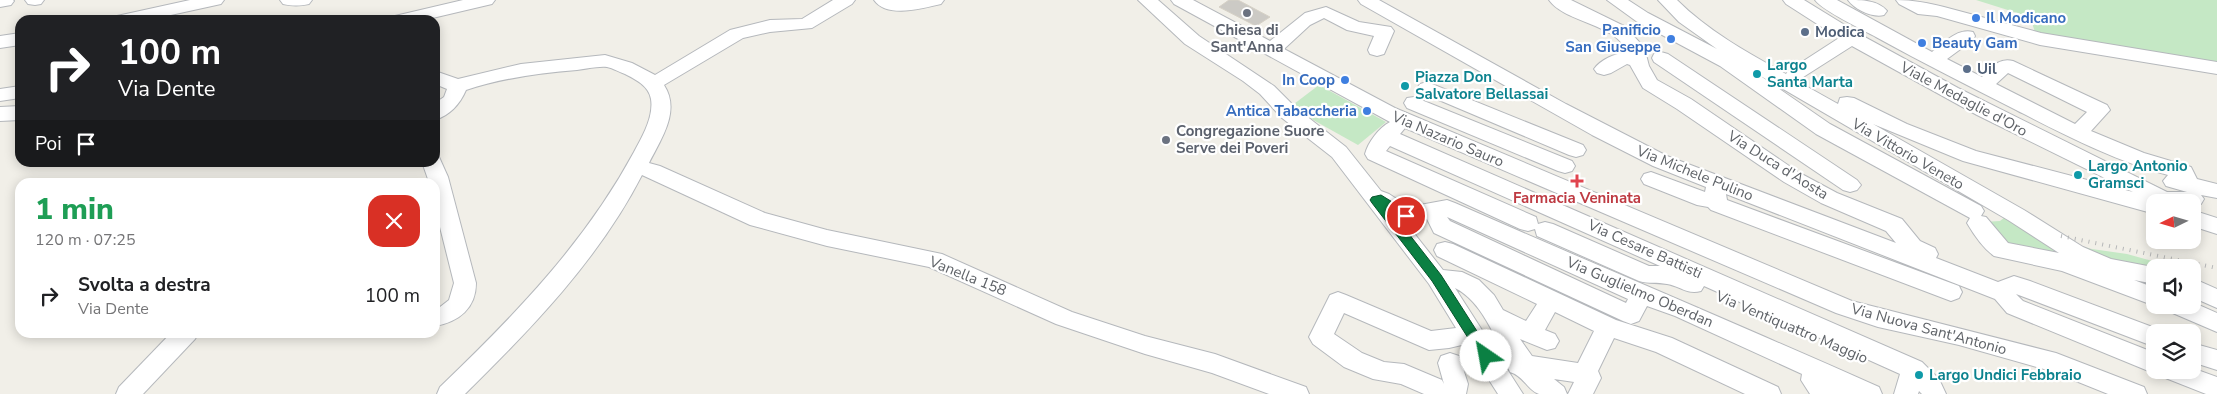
<!DOCTYPE html>
<html lang="it">
<meta charset="utf-8">
<style>
body{margin:0;font-family:"Nunito Sans",sans-serif;background:#f6f6f6;color:#202124;height:100vh;display:flex;flex-direction:column;font-size:19px;white-space:nowrap}
*{box-sizing:border-box;margin:0}
p{font-size:16px;color:#757577}
.icon{flex:none;width:28px;height:28px;fill:none;stroke:currentColor;stroke-width:2;stroke-linecap:round;stroke-linejoin:round}
.map{position:relative;flex:1;overflow:hidden}
.sheet{position:absolute;left:15px;top:178px;width:425px;height:160px;display:flex;flex-direction:column;background:#fff;border-radius:15px;box-shadow:0 2px 12px #0003}
.sheet>*{flex:none}
.top-card{position:absolute;left:15px;top:15px;width:425px;height:152px;border-radius:15px;box-shadow:0 2px 12px #0003;background:#202124;color:#fff;overflow:hidden}
.needle{width:32px;rotate:265deg}
.controls{position:absolute;left:2146px;top:194px;display:grid;gap:10px}
.controls a{display:grid;place-items:center;width:55px;height:55px;border-radius:10px;background:#fff;box-shadow:0 2px 12px #0003;font-size:25px}
.pin{position:absolute;display:grid;place-items:center;width:42px;height:42px;color:#fff;margin:-21px;border:2px solid #fff;border-radius:50%;box-shadow:0 1px 5px #0007}
.me{position:absolute;width:55px;margin:-28px;rotate:327deg;stroke-linejoin:round;filter:drop-shadow(0 0 4px #0008)}
.turn{display:flex;align-items:center;gap:18px;height:105px;padding:0 20px;font-size:22px}
.turn .icon{width:65px;height:65px;stroke-width:2.5}
.turn b{display:block;font-size:35px;line-height:42px}
.then{display:flex;align-items:center;height:48px;padding:0 20px;background:#0003;gap:10px;font-size:19px}
.round{display:grid;place-items:center;flex:none;width:52px;height:52px;border-radius:15px;background:#f6f6f6}
.head{display:flex;align-items:center;justify-content:space-between;height:85px;padding:0 20px}
h1{font-size:30px;font-weight:800;line-height:38px;color:#1e9e55}
ul{padding:0;list-style:none}
li{display:flex;align-items:center;gap:15px;height:65px;padding:0 20px}
li div{flex:1}
li b{display:block;font-size:19px}
li em{font-style:normal}
.map>svg:first-child{display:block}
</style>
<div class="map">
<svg width="2217" height="394" viewBox="0 0 2217 394">
<rect width="100%" height="100%" fill="#f1efe8"/>
<g fill="#c5e8c5">
<polygon points="1976,0 2217,0 2217,64 2036,35 2030,17"/>
<polygon points="1319,85 1386,122 1358,145 1290,107"/>
<polygon points="2005,217 2051,246 2051,248 2069,259 2013,251 1983,222 2000,221"/>
<polygon points="2073,244 2092,249 2127,254 2174,267 2123,264"/>
</g>
<polygon fill="#cccac5" stroke="#d6d1c6" points="1229,0 1238,0 1270,17 1256,26 1219,7"/>
<g fill="none" stroke-linecap="round" stroke-linejoin="round">
<g stroke="#b5b8bc" stroke-width="2">
<g id="minor">
<polygon points="0,0 13,0 14,1 11,5 0,7"/>
<polygon points="25,0 44,0 41,4 35,5 28,4"/>
<polygon points="190,0 224,0 221,4 148,20 114,20 117,16"/>
<path d="M 280,0 L 312,0 L 309,4 C 300,6 292,6 283,4 Z"/>
<polygon points="463,0 495,0 492,4 424,20 392,20 395,16"/>
<path d="M 833,0 L 855,0 L 852,4 L 812,28 L 770,32 L 743,38 L 664,85 C 681,111 661,139 649,163 L 660,166 L 765,213 L 827,230 L 942,254 L 1072,312 L 1145,336 L 1215,354 L 1306,387 L 1309,394 L 1269,394 L 1212,373 L 1145,354 L 1056,324 L 929,267 L 827,246 L 750,225 L 642,175 C 599,259 531,329 465,394 L 437,394 L 440,387 C 514,316 585,243 634,152 C 642,137 654,117 651,99 C 649,86 635,79 625,74 C 619,72 613,68 607,67 C 598,66 586,69 577,70 C 539,73 502,78 466,90 C 460,104 450,115 435,120 L 435,103 L 444,97 L 447,89 L 435,84 L 435,71 L 458,79 L 521,64 L 605,55 L 632,63 L 655,75 L 730,30 L 770,20 L 802,19 Z"/>
<path d="M 874,0 L 944,0 L 941,4 C 923,8 887,19 874,0 Z"/>
<path d="M 1138,0 L 1158,0 L 1199,36 L 1274,86 L 1296,108 L 1346,147 L 1381,191 L 1389,194 L 1409,207 L 1447,200 L 1455,203 C 1596,265 1738,324 1879,387 L 1882,394 L 1810,394 L 1801,380 L 1802,374 L 1675,316 L 1647,306 L 1639,321 L 1631,324 L 1623,321 L 1434,233 L 1427,219 L 1406,223 L 1443,270 L 1462,272 L 1479,280 L 1494,295 L 1503,310 L 1526,321 L 1537,304 L 1437,256 L 1434,250 L 1437,244 L 1445,242 L 1453,244 L 1616,320 L 1672,338 L 1778,387 L 1781,394 L 1745,394 L 1656,352 L 1614,338 L 1598,371 L 1601,378 L 1593,394 L 1568,394 L 1574,382 L 1554,379 L 1564,387 L 1567,394 C 1559,394 1547,394 1539,394 C 1528,391 1524,376 1510,372 L 1507,365 L 1509,361 C 1493,337 1483,302 1455,288 L 1523,394 L 1498,394 L 1466,344 L 1449,348 L 1429,350 L 1344,313 L 1334,334 L 1362,353 L 1384,362 L 1404,364 L 1442,380 L 1444,384 L 1438,363 L 1441,356 L 1450,353 L 1459,356 L 1468,384 L 1466,394 L 1424,394 L 1401,384 L 1373,379 L 1344,367 L 1313,344 L 1309,337 L 1330,295 L 1338,292 L 1346,295 L 1431,331 L 1456,328 L 1429,284 L 1332,157 L 1282,118 L 1260,94 L 1243,81 L 1185,44 ZM 1447,217 L 1628,299 L 1626,303 L 1450,221 ZM 1555,312 L 1594,331 L 1578,363 L 1532,356 L 1520,339 L 1547,350 L 1555,348 L 1559,341 L 1555,334 L 1545,330 Z"/>
<path d="M 1171,0 L 1193,0 L 1270,41 L 1305,13 L 1326,7 L 1359,22 L 1391,27 L 1394,31 L 1384,54 L 1377,56 L 1370,54 L 1368,50 L 1374,36 L 1347,30 L 1324,18 L 1310,25 L 1284,49 L 1395,108 L 1852,301 L 2056,353 L 2144,387 L 2147,394 L 2108,394 L 2051,371 L 1959,345 L 1878,327 L 1836,313 L 1405,128 L 1400,134 L 1922,362 L 1939,379 L 1946,394 L 1922,394 L 1919,391 L 1918,394 L 1894,394 L 1900,374 L 1704,286 L 1701,291 C 1687,295 1680,286 1667,284 C 1657,282 1649,284 1639,281 L 1537,236 L 1535,229 L 1528,231 L 1520,229 L 1368,159 L 1365,154 C 1368,142 1379,128 1390,122 L 1174,4 ZM 1390,146 L 1660,266 L 1649,266 L 1553,224 L 1545,222 L 1538,224 L 1536,217 L 1386,151 Z"/>
<path d="M 1358,0 L 1379,0 L 1566,104 L 1667,156 L 1896,243 L 1886,231 L 1821,203 L 1784,182 L 1677,109 L 1643,88 L 1630,65 L 1627,64 L 1611,73 L 1604,75 L 1597,73 L 1594,69 C 1600,60 1617,52 1627,53 C 1619,24 1565,23 1549,0 L 1571,0 L 1624,26 L 1644,47 L 1649,66 L 1657,80 L 1691,99 L 1798,172 L 1837,193 L 1902,219 L 1920,241 L 1935,248 L 1938,254 L 1936,258 L 1998,282 L 2014,276 L 2030,281 L 2163,331 L 2155,332 L 2155,347 L 2016,294 L 2023,301 L 2155,353 L 2155,370 L 2192,370 L 2192,368 L 2217,377 L 2217,394 L 2206,394 L 2163,377 L 2160,371 L 2155,373 L 2146,370 L 2007,313 L 1995,299 L 1726,194 L 1727,200 L 1959,286 L 1962,292 L 1959,298 L 1951,301 L 1943,298 L 1711,210 L 1708,207 L 1697,205 L 1644,184 L 1641,179 L 1644,174 L 1651,172 L 1705,192 L 1706,187 L 1653,166 L 1592,135 L 1361,4 Z"/>
<path d="M 1607,0 L 1628,0 L 1648,13 L 1717,49 L 1679,22 L 1658,0 L 1677,0 C 1708,31 1748,53 1786,74 L 1788,71 L 1839,38 L 1786,4 L 1783,0 L 1804,0 L 1861,35 L 1958,88 L 2167,192 L 2187,192 L 2166,186 L 2163,181 L 2168,175 C 2115,161 2067,136 2018,111 C 1971,87 1923,63 1876,37 C 1863,30 1823,11 1815,0 L 1837,0 L 1932,52 C 1944,43 1957,28 1973,32 L 1975,36 L 1973,40 L 1947,59 L 1982,77 C 1991,68 1999,57 2013,61 L 2107,105 L 2110,110 L 2091,131 L 2144,153 L 2191,167 L 2197,179 L 2217,184 L 2217,198 L 2201,195 L 2204,199 L 2201,204 L 2193,207 L 2192,202 L 2155,202 L 2155,214 L 1963,161 L 1873,124 L 2024,210 L 2083,247 L 2111,259 L 2158,268 L 2155,268 L 2155,284 L 2134,280 L 2155,288 L 2155,305 L 2158,305 L 2147,303 L 2062,271 L 1994,256 C 1983,248 1974,235 1967,223 L 1970,218 L 1816,134 L 1720,66 L 1636,21 ZM 1852,46 L 1977,115 L 2133,192 L 1976,151 L 1907,124 L 1854,98 L 1847,97 L 1840,98 L 1838,104 L 1797,81 ZM 2008,73 L 2087,112 L 2075,124 L 1996,84 ZM 1759,75 L 2008,220 L 2059,253 L 2008,243 L 1986,217 L 1981,216 L 1984,211 L 1981,206 L 1830,124 Z"/>
<path d="M 1848,0 C 1862,0 1878,0 1887,11 L 1884,15 C 1873,18 1855,10 1848,0 Z"/>
<path d="M 1896,0 C 1913,0 1928,3 1944,7 L 2041,33 L 2217,62 L 2217,74 L 2040,45 L 1937,16 L 1918,14 L 1899,4 Z"/>
<polygon points="20,33 20,45 0,48 0,36"/>
<polygon points="1661,52 1668,54 1857,180 1861,185 1857,190 1850,192 1843,190 1654,62 1652,58 1654,54"/>
<polygon points="1427,82 1583,145 1586,150 1583,155 1576,157 1569,155 1420,92 1417,88 1420,84"/>
<polygon points="20,86 20,98 0,101 0,89"/>
<polygon points="1414,97 1572,161 1575,166 1572,171 1565,173 1558,171 1407,108 1404,103 1407,98"/>
<polygon points="20,106 20,120 0,121 0,107"/>
<path d="M 435,156 L 439,157 L 448,177 L 476,283 C 476,308 459,322 435,326 L 435,308 L 440,307 L 449,300 L 454,283 L 435,207 L 435,182 L 429,182 L 422,162 L 435,162 Z"/>
<polygon points="2192,210 2217,218 2217,234 2192,226"/>
<polygon points="2192,278 2217,289 2217,308 2192,297"/>
<polygon points="2192,302 2217,313 2217,332 2168,311 2164,305 2192,305"/>
<polygon points="172,332 199,332 195,339 143,394 116,394 119,387"/>
<polygon points="2192,343 2217,350 2217,370 2192,362"/>
</g>
</g>
<use href="#minor" fill="#fff" fill-rule="evenodd"/>
<polyline stroke="#b6b7b8" stroke-width="4" stroke-dasharray="1 6" stroke-linecap="butt" points="2061,236 2217,268"/>
</g>
<polygon fill="#0b8043" stroke="#07532c" points="1381,195 1410,213 1412,216 1410,218 1406,220 1391,211 1441,275 1491,353 1493,356 1491,360 1482,360 1432,281 1372,203 1370,200 1372,197"/>
<g fill="#6b7280" stroke="#fff" stroke-width="2">
<circle cx="1247" cy="13" r="5"/>
<circle cx="1166" cy="140" r="5"/>
</g>
<g fill="#3f7fe0" stroke="#fff" stroke-width="2">
<circle cx="1976" cy="18" r="5"/>
<circle cx="1671" cy="39" r="5"/>
<circle cx="1922" cy="43" r="5"/>
<circle cx="1345" cy="80" r="5"/>
<circle cx="1367" cy="111" r="5"/>
</g>
<g fill="#5c6f8a" stroke="#fff" stroke-width="2">
<circle cx="1805" cy="32" r="5"/>
<circle cx="1967" cy="69" r="5"/>
</g>
<g fill="#0f9aa8" stroke="#fff" stroke-width="2">
<circle cx="1757" cy="74" r="5"/>
<circle cx="1405" cy="86" r="5"/>
<circle cx="2078" cy="175" r="5"/>
<circle cx="1919" cy="375" r="5"/>
</g>
<path fill="#e0444e" stroke="#fff" stroke-width="2" d="M1574.5 173.5h5v5h5v5h-5v5h-5v-5h-5v-5h5z"/>
<g text-anchor="middle" dominant-baseline="central" stroke-width="4.5" stroke-linejoin="round" paint-order="stroke">
<g font-size="15" font-weight="bold" fill="#366cbe" stroke="#fff" text-anchor="end">
<text x="1986" y="18" text-anchor="start">Il Modicano</text>
<text x="1661" y="30">Panificio<tspan x="1661" dy="17">San Giuseppe</tspan></text>
<text x="1932" y="43" text-anchor="start">Beauty Gam</text>
<text x="1335" y="80">In Coop</text>
<text x="1357" y="111">Antica Tabaccheria</text>
</g>
<g font-size="15" font-weight="bold" fill="#5b616d" stroke="#fff">
<text x="1247" y="30">Chiesa di<tspan x="1247" dy="17">Sant'Anna</tspan></text>
<text x="1176" y="131" text-anchor="start">Congregazione Suore<tspan x="1176" dy="17">Serve dei Poveri</tspan></text>
</g>
<g font-size="15" font-weight="bold" fill="#4e5e75" stroke="#fff" text-anchor="start">
<text x="1815" y="32">Modica</text>
<text x="1977" y="69">Uil</text>
</g>
<g font-size="15" font-weight="bold" fill="#0d838f" stroke="#fff" text-anchor="start">
<text x="1767" y="65">Largo<tspan x="1767" dy="17">Santa Marta</tspan></text>
<text x="1415" y="77">Piazza Don<tspan x="1415" dy="17">Salvatore Bellassai</tspan></text>
<text x="2088" y="166">Largo Antonio<tspan x="2088" dy="17">Gramsci</tspan></text>
<text x="1929" y="375">Largo Undici Febbraio</text>
</g>
<g font-size="15" fill="#5f6368" stroke="#fff">
<text transform="translate(1964 99) rotate(28)">Viale Medaglie d'Oro</text>
<text transform="translate(1448 139) rotate(23)">Via Nazario Sauro</text>
<text transform="translate(1908 154) rotate(30)">Via Vittorio Veneto</text>
<text transform="translate(1778 165) rotate(32)">Via Duca d'Aosta</text>
<text transform="translate(1695 173) rotate(22)">Via Michele Pulino</text>
<text transform="translate(1645 249) rotate(24)">Via Cesare Battisti</text>
<text transform="translate(968 276) rotate(22)">Vanella 158</text>
<text transform="translate(1640 292) rotate(23)">Via Guglielmo Oberdan</text>
<text transform="translate(1792 327) rotate(23)">Via Ventiquattro Maggio</text>
<text transform="translate(1929 329) rotate(15)">Via Nuova Sant'Antonio</text>
</g>
<g font-size="15" font-weight="bold" fill="#be3a42" stroke="#fff">
<text x="1577" y="198">Farmacia Veninata</text>
</g>
</g>
</svg>
<div class="controls">
<a><svg class="needle" viewBox="-14 -14 28 28"><path d="M0-13l5 13h-10z" fill="#e53935"/><path d="M0 13l5-13h-10z" fill="#757577"/></svg></a>
<a><svg class="icon" aria-label="sound" viewBox="0 0 24 24"><path d="M4 9h4l5-4v14l-5-4H4zM17 9q2 3 0 6"/></svg></a>
<a><svg class="icon" aria-label="layers" viewBox="0 0 24 24"><path d="M12 4l9 5-9 5-9-5zM3 14l9 5 9-5"/></svg></a>
</div>
<div class="pin" style="left:1406px;top:216px;background:#d93025"><svg class="icon" aria-label="arrive" viewBox="0 0 24 24"><path d="M6 21V4h12l-3 4 3 4H6"/></svg></div>
<svg class="me" style="left:1486px;top:356px" viewBox="-20 -20 40 40"><circle r="19" fill="#fff"/><path d="M0-13L10 11 0 6-10 11z" fill="#0b8043"/></svg>
<div class="top-card">
<div class="turn"><svg class="icon" aria-label="right" viewBox="0 0 24 24"><path d="M7 20v-9h11M14 6l5 5-5 5"/></svg><div><b>100 m</b>Via Dente</div></div>
<div class="then">Poi<svg class="icon" aria-label="arrive" viewBox="0 0 24 24"><path d="M6 21V4h12l-3 4 3 4H6"/></svg></div>
</div>
<section class="sheet">
<div class="head"><div><h1>1 min</h1><p>120 m · 07:25</p></div><a class="round" style="background:#d93025;color:#fff"><svg class="icon" aria-label="close" viewBox="0 0 24 24"><path d="M6 6l12 12M18 6L6 18"/></svg></a></div>
<ul>
<li><svg class="icon" aria-label="right" viewBox="0 0 24 24"><path d="M7 20v-9h11M14 6l5 5-5 5"/></svg><div><b>Svolta a destra</b><p>Via Dente</p></div><em>100 m</em></li>
</ul>
</section>
</div>
